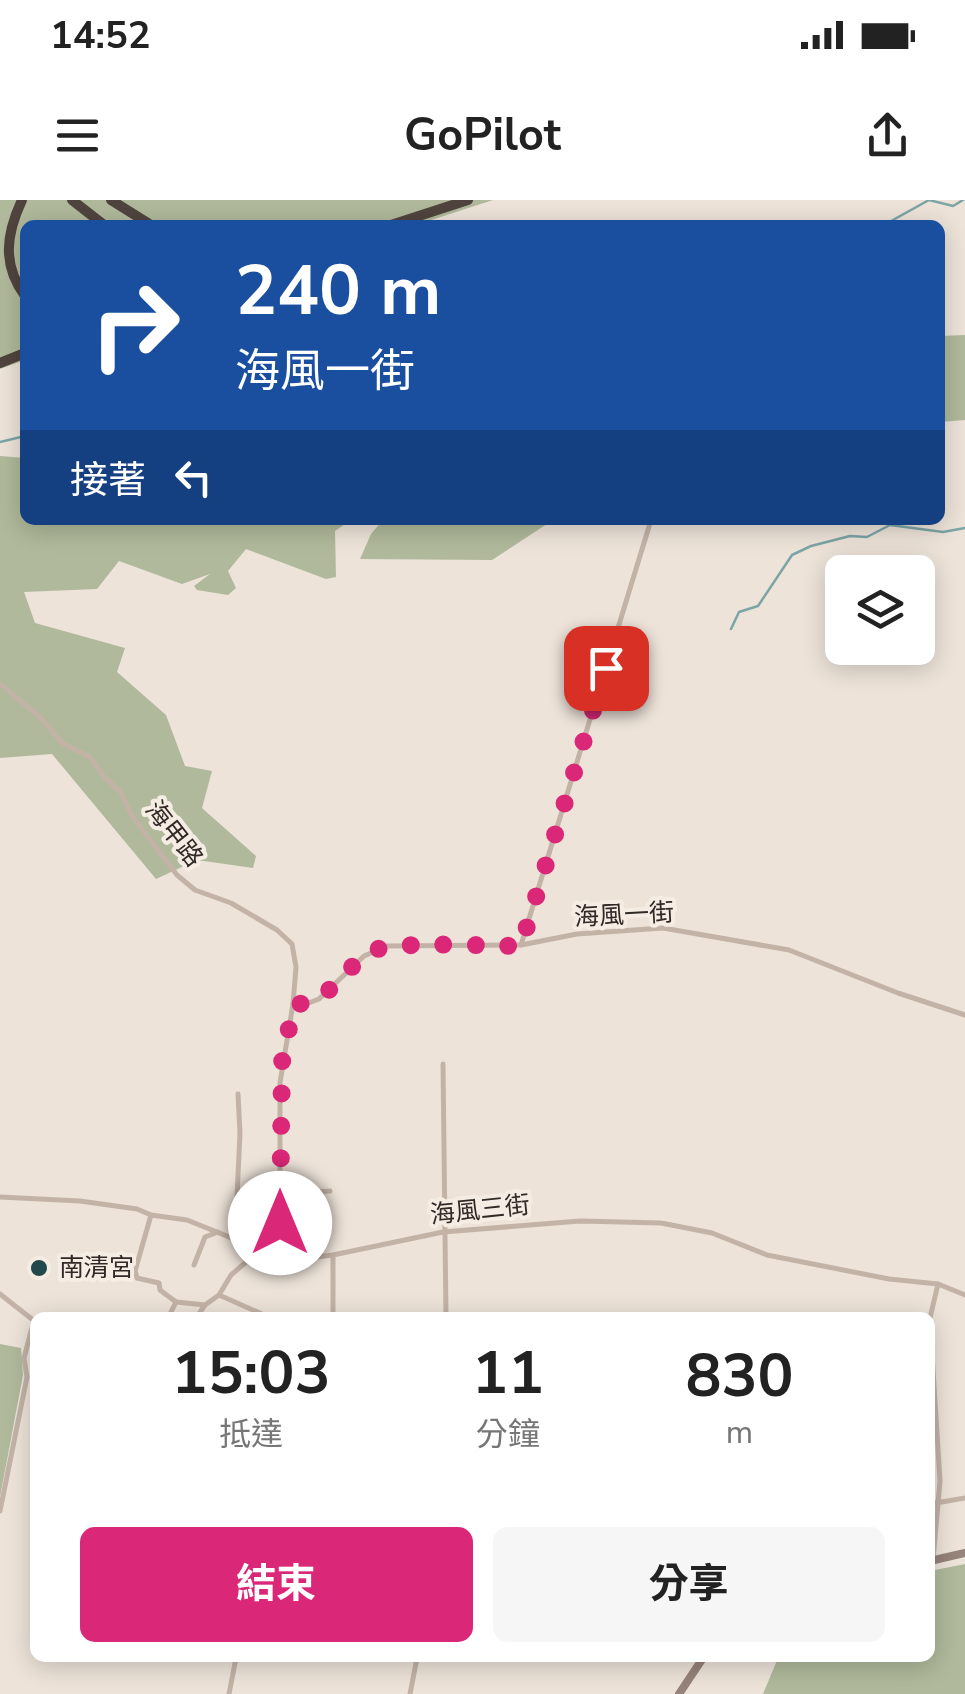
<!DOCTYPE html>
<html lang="zh-TW">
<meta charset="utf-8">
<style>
body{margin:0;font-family:"Nunito Sans","Noto Sans TC",sans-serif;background:#f6f6f6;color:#222;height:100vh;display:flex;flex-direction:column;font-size:38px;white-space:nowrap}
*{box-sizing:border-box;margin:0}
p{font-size:32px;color:#767676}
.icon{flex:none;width:55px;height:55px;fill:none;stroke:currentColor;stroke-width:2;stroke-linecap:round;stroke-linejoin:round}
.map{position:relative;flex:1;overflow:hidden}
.side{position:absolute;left:30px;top:1112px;width:905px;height:350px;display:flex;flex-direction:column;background:#fff;border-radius:15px;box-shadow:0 5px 25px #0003}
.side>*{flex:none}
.guide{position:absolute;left:20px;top:20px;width:925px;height:305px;border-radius:15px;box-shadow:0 5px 25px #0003;background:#1a4fa0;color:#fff;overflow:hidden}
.tools{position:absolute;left:825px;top:355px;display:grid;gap:20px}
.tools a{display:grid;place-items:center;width:110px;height:110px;border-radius:15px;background:#fff;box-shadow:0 5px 25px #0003;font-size:50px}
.pin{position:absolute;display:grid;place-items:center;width:85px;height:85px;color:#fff;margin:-42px;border-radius:20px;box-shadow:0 5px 15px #0006}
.me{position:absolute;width:110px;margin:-55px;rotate:0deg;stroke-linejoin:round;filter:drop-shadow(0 0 8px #0008)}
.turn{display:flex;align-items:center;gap:35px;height:210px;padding:0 50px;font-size:45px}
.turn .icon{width:130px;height:130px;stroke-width:2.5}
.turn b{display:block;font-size:70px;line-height:85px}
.then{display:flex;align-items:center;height:95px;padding:0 50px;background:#0003;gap:20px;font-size:38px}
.eta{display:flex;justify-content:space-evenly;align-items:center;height:170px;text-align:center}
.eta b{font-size:60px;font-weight:700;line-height:70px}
.action{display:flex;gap:20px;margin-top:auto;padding:20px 50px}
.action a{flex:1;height:115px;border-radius:15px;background:#db2777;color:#fff;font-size:40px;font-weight:700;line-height:115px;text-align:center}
.action a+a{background:#f6f6f6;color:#222}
.status{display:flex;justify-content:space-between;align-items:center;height:70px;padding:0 50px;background:#fff;direction:ltr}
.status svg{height:28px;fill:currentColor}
header{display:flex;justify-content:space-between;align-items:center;height:130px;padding:0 50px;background:#fff;font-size:45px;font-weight:700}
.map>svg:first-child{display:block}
</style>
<div class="status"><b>14:52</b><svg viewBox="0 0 49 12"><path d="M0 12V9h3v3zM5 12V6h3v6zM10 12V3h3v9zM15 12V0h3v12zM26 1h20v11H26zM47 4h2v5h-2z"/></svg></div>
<header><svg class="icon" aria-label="menu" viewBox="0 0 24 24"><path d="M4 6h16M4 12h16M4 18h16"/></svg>GoPilot<svg class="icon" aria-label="share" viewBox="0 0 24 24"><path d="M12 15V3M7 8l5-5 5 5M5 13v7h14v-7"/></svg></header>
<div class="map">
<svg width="965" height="1494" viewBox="0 0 965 1494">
<rect width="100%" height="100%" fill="#ede3d9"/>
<g fill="#b0b99b">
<polygon points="0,0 493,0 416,25 25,25 25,160 0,169"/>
<polygon points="965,135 965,220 940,222 940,136"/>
<polygon points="0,256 25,258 25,320 351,320 335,331 336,377 326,379 246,349 228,371 236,388 228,395 197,390 194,386 210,374 182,384 119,361 97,389 24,392 35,423 125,448 117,472 166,515 185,566 212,571 202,608 256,656 253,668 197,660 156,679 52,554 0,558"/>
<polygon points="553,320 492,360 360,359 371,334 382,321"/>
<polygon points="0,1144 21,1148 23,1175 0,1297"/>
<polygon points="965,1364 965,1494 763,1494 778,1458 930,1458 930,1371"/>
</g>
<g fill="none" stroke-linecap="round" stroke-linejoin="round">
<g stroke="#7ca5a6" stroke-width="2.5">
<polyline points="884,25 929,0 953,6 963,0"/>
<polyline points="0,242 25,236"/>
<polyline points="731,429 739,412 758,406 792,355 811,346 850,336 867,337 890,325 943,332 965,328"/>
</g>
<g stroke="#c3b3a7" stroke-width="5">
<polyline points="0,484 40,517 62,543 90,557 105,578 120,591 132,616 177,675 195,690 231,703 277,730 292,744 296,767 293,804 280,883 280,1023 274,1038 231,1075 219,1095 205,1105 196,1118"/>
<polyline points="521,745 651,320"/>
<polyline points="293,804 306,804 319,799 364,756 387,746 521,745 577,734 663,728 789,750 898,793 965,815"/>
<polyline points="443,864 446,1118"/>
<polyline points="282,994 330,991"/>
<polyline points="0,997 80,1001 137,1009 151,1015 187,1020 269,1053 298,1059 333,1055 443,1032 580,1021 661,1023 712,1033 767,1055 889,1079 938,1084 965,1095"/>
<polyline points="151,1015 135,1071 137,1078 159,1083 160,1090 176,1102"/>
<polyline points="235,1039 240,933 238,894"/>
<polyline points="194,1065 205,1037 218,1032"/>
<polyline points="0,1094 33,1120"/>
<polyline points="219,1095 271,1118"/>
<polyline points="168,1118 176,1102 205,1105"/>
<polyline points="333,1118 333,1056"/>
<polyline points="930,1118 938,1084"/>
<polyline points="930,1122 940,1281 933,1360"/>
<polyline points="930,1304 965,1298"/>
<polyline points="0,1311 27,1177 24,1158 34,1120"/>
<polyline points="229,1494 236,1458"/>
<polyline points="410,1494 417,1458"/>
</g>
<g stroke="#968379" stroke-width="8">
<polyline points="930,1361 965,1353"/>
<polyline points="679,1494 703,1458"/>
</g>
<g stroke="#50443e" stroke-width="10">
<path d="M 22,0 C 6,34 2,65 25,96"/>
<polyline points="72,0 104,25"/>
<polyline points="111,0 151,25"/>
<polyline points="391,25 468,0"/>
<polyline points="0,163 25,153"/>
</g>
</g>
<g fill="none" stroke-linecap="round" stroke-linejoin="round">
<path stroke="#db2777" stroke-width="18" stroke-dasharray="0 32.4" d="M 280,1023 L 282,862 L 294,804 C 331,805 344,764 375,750 C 396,741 491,746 521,746 L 606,468"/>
</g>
<circle fill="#224a4c" stroke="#f5ede4" stroke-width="4" cx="39" cy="1068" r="10"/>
<g text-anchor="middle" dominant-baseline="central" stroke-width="8" stroke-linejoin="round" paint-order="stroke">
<g font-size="25" fill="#312926" stroke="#f5ede4">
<text transform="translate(174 634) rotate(52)">海甲路</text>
<text transform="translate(624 715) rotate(-3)">海風一街</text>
<text transform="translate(480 1010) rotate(-6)">海風三街</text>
</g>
<g font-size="25" fill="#312926" stroke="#f5ede4" text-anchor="start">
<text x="59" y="1068">南清宮</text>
</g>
</g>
</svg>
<div class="tools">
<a><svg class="icon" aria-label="layers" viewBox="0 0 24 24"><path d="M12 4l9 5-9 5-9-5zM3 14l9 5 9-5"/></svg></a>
</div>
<div class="pin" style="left:606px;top:468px;background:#d93025"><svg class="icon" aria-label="arrive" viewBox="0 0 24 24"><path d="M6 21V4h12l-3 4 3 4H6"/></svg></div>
<svg class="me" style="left:280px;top:1023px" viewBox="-20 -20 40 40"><circle r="19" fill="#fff"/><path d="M0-13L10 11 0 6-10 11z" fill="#db2777"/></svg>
<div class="guide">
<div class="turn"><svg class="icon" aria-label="right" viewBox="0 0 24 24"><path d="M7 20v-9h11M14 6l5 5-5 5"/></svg><div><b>240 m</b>海風一街</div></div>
<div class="then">接著<svg class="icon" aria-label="left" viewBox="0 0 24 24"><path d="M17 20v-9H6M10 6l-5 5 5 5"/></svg></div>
</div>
<section class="side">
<div class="eta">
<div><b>15:03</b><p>抵達</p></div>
<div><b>11</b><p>分鐘</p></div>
<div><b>830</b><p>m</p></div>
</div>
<div class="action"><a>結束</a><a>分享</a></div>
</section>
</div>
